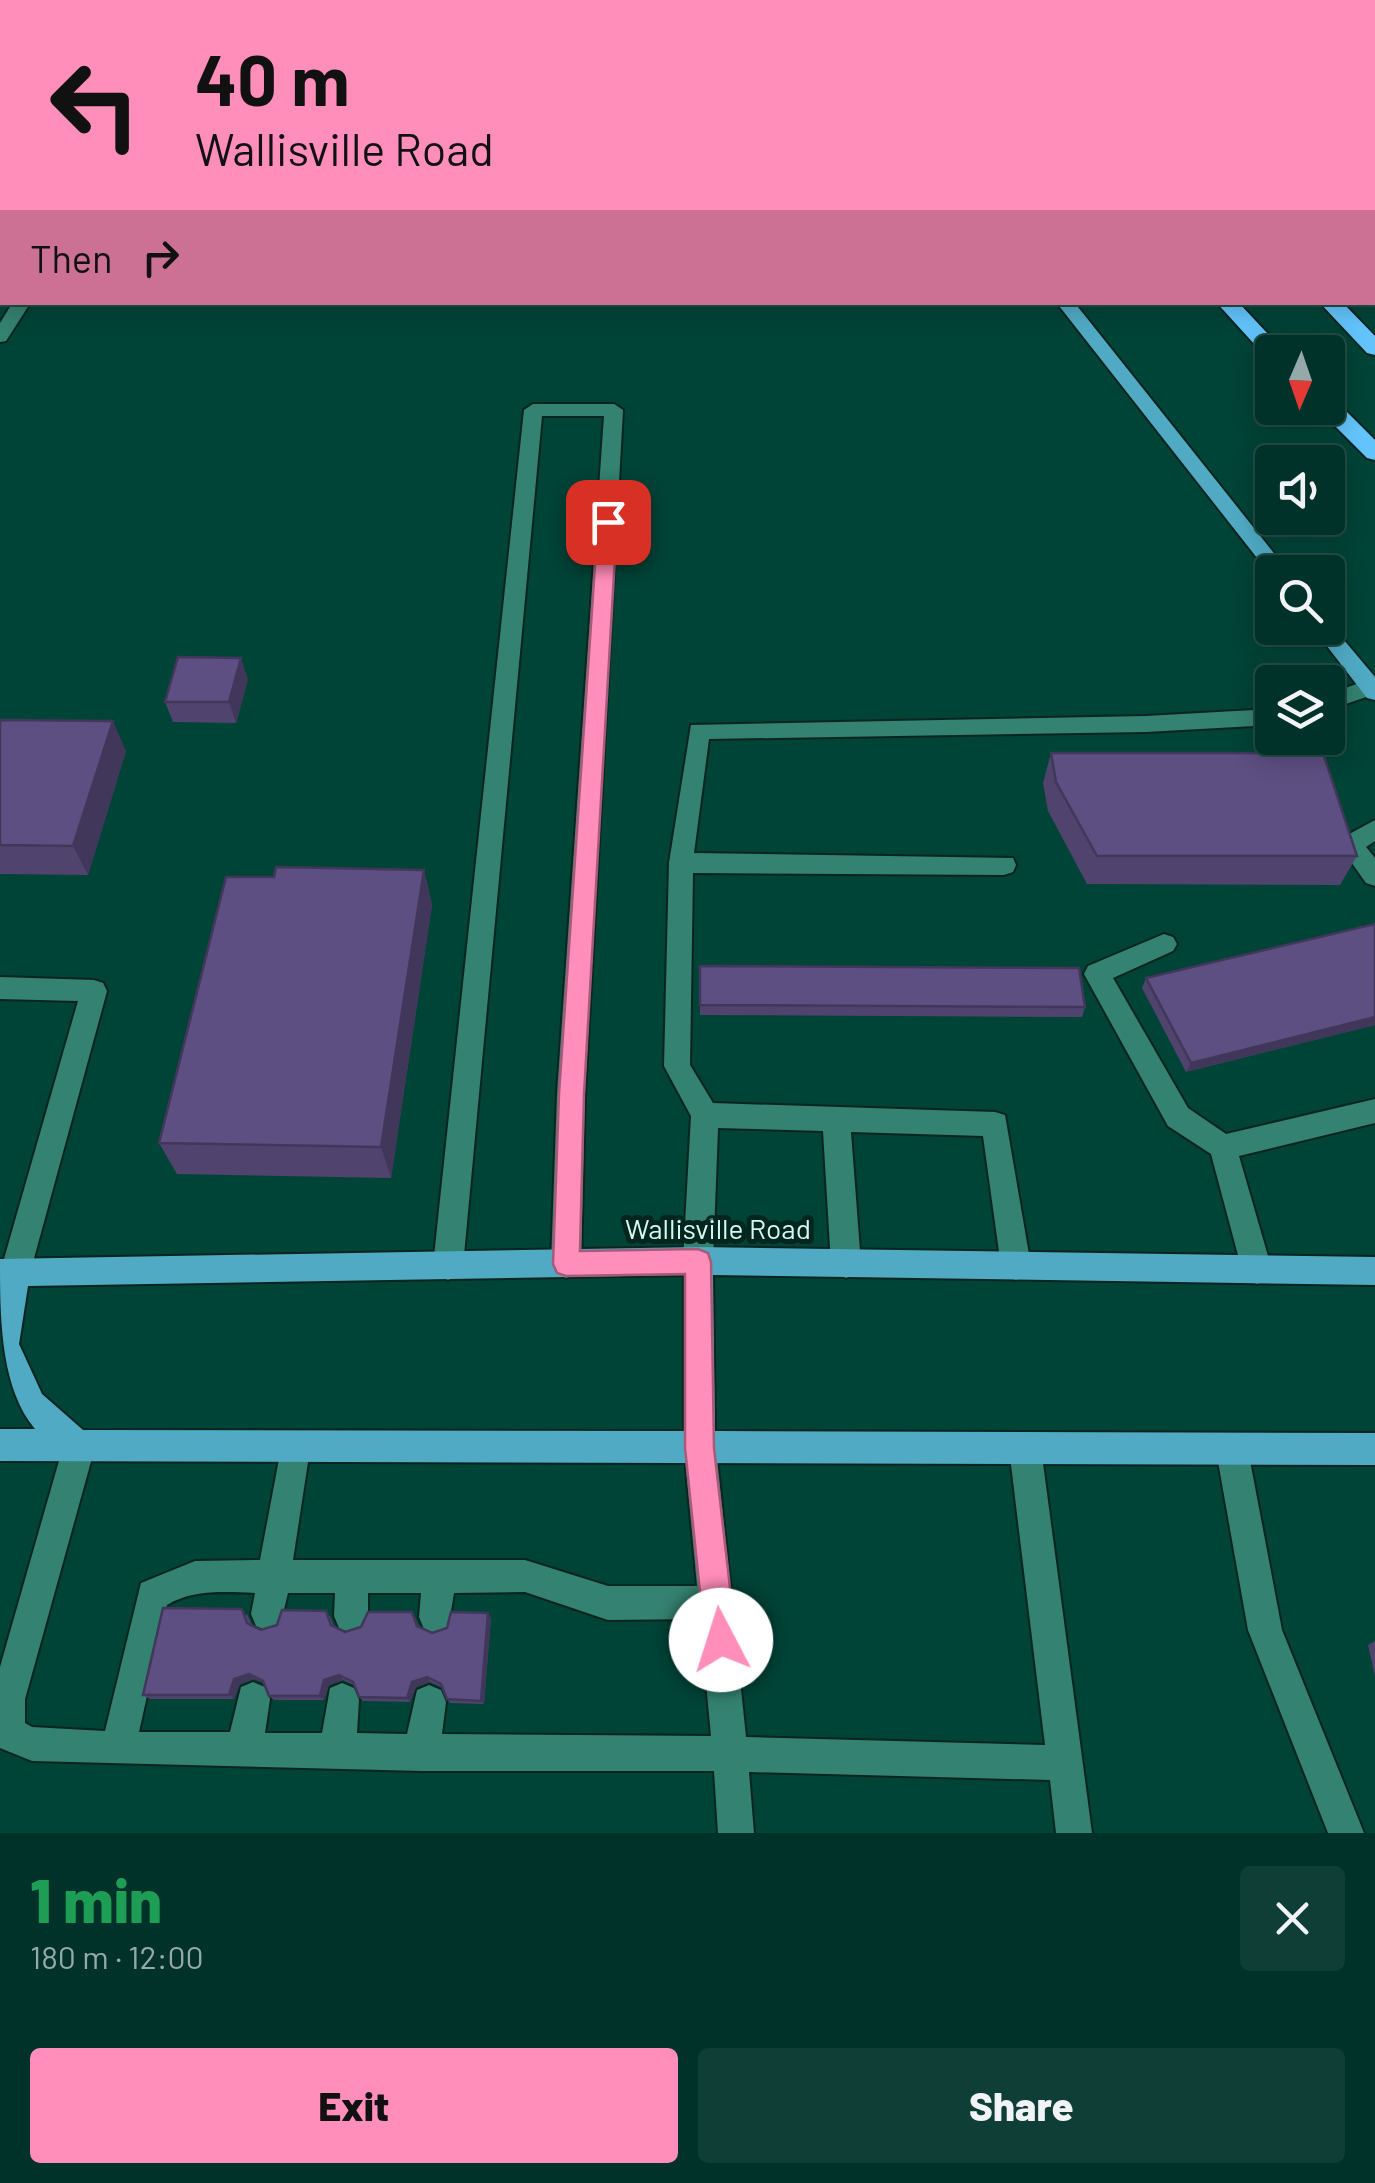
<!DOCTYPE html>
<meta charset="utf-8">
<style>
body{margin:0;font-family:Barlow,sans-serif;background:#0e3e35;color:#f1f3f6;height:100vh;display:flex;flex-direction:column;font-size:38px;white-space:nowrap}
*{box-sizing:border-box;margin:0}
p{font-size:32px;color:#95aaa8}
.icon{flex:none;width:55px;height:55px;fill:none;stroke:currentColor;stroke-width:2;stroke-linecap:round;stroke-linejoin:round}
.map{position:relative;height:1833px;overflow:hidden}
.panel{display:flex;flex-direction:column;background:#003229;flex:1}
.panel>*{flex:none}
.banner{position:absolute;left:0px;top:0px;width:1375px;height:305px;box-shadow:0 5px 25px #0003,0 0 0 2px #224d46;background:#ff8eba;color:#111;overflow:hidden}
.needle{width:65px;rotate:182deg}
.buttons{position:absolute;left:1255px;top:335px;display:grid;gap:20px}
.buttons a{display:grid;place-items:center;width:90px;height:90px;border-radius:10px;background:#003229;box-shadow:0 5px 25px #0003,0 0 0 2px #224d46;font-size:50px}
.pin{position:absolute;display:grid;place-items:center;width:85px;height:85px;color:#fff;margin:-42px;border-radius:20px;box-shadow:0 5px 15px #0006}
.me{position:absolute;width:110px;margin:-55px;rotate:355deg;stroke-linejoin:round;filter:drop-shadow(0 0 8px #0008)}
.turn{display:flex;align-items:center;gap:35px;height:210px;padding:0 30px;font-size:45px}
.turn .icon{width:130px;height:130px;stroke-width:2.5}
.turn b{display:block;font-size:70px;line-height:85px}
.then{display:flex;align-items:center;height:95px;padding:0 30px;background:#0003;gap:20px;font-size:38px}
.round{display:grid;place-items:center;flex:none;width:105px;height:105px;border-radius:10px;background:#0e3e35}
.head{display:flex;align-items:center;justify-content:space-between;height:170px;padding:0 30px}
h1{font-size:60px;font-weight:800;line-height:75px;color:#1e9e55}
.primary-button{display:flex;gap:20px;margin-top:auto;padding:20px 30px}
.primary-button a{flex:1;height:115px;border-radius:10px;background:#ff8eba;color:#111;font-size:40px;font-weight:800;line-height:115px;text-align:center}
.primary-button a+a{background:#0e3e35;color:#f1f3f6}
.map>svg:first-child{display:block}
</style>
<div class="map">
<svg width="1375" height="1833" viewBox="0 0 1375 1833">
<rect width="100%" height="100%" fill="#004337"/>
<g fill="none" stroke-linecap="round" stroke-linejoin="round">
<g stroke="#0c251f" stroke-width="4">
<g id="minor">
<polygon points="698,0 713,0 714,2 700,2"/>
<polygon points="1207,0 1223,0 1224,2 1209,2"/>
<rect x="1372" y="59" width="3" height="8"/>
<polygon points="13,302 31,302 6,341 0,342 0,323"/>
<polygon points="533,404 614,404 623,410 585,1093 581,1264 576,1274 566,1278 556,1274 551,1264 557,1093 604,416 542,416 463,1266 458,1276 448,1280 438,1276 433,1266 524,410"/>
<polygon points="1371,679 1375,680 1375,694 1328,710 1328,694"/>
<polygon points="1272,709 1272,725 1146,732 709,739 694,853 1013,858 1016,865 1013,872 1004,875 693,873 690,1065 713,1103 995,1112 1005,1115 1031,1266 1026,1276 1016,1280 1006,1276 1001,1266 983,1136 851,1132 861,1264 856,1274 846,1278 836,1274 831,1264 823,1131 718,1128 713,1261 708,1271 698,1275 688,1271 683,1261 691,1116 664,1066 669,863 691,725 1146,716"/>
<polygon points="1375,820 1375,841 1366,847 1375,858 1375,886 1366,883 1339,845 1342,838"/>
<polygon points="1164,934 1173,937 1177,944 1173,951 1113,978 1188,1108 1226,1134 1375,1099 1375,1123 1239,1156 1272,1270 1267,1280 1257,1284 1247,1280 1242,1270 1211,1154 1168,1126 1084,974 1088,966"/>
<polygon points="0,977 94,980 103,983 107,991 30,1273 25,1283 15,1287 5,1283 0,1273 78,1001 0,999"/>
<path d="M 79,1431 L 90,1436 L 95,1447 L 25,1699 L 25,1723 L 32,1727 L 105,1731 L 141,1583 L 195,1561 L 260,1560 L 283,1438 L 294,1433 L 305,1438 L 310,1449 L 293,1560 L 525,1560 L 608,1586 L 697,1586 L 684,1448 L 689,1437 L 700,1432 L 711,1437 L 716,1448 L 746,1737 L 1045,1745 L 1009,1448 L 1014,1437 L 1025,1432 L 1036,1437 L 1041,1448 L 1092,1833 L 1056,1833 L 1050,1780 L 749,1772 L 754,1833 L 718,1833 L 714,1771 L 422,1771 L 32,1761 L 0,1748 L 0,1667 L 63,1447 L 68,1436 ZM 525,1592 L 608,1620 L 700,1619 L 711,1736 L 442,1734 L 446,1702 L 441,1690 L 429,1685 L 417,1690 L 407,1734 L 357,1733 L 359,1700 L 354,1688 L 342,1683 L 330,1688 L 322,1733 L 265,1733 L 270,1699 L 265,1687 L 253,1682 L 241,1687 L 230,1732 L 139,1732 L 167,1605 C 193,1589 226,1592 255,1593 L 251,1614 L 256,1626 L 268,1631 L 280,1626 L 288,1593 L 335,1593 L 334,1616 L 339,1628 L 351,1633 L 363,1628 L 368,1616 L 368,1593 L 421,1593 L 419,1617 L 424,1629 L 436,1634 L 448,1629 L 454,1593 Z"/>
<polygon points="1232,1434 1243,1439 1248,1450 1282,1630 1364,1833 1328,1833 1248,1630 1216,1450 1221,1439"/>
</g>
</g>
<g stroke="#0c251f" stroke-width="4">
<g id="major">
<polygon points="827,0 842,0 843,2 829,2"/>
<polygon points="1157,0 1173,0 1174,2 1159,2"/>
<polygon points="1372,172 1375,173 1375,184 1372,183"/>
<polygon points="1056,302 1074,302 1289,572 1272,572 1272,577"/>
<polygon points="1328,621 1375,677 1375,700 1367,698 1313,628 1328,628"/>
<path d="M 698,1247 L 1375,1257 L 1375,1285 L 713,1275 L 715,1431 L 1375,1433 L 1375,1465 L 0,1461 L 0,1429 L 35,1429 C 0,1387 0,1317 0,1259 ZM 684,1275 L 684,1431 L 83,1430 L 42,1394 L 19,1344 L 28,1286 Z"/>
</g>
</g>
<g stroke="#0c251f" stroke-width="4">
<g id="highway">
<polygon points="842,0 860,0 861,2 843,2"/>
<polygon points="943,0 961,0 962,2 944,2"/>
<polygon points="1023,0 1041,0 1042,2 1024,2"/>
<polygon points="1372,209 1375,210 1375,224 1372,223"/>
<polygon points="1216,302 1238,302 1285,352 1266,357"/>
<polygon points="1319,302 1342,302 1375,336 1375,355 1367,353"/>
<polygon points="1328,399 1336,401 1375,440 1375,460 1367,458 1320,411 1318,408 1328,408"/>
</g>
</g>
<use href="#minor" fill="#348271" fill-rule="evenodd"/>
<use href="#major" fill="#50aac4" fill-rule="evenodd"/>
<use href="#highway" fill="#63c4fb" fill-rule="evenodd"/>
</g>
<g fill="#50446f">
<polygon points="1240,0 1375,0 1375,29 1372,29 1372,2 1242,2"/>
<rect x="0" y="37" width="2" height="205"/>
<polygon points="248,679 236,723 173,722 165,702"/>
<polygon points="0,720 126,751 88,875 0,874"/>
<polygon points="1051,753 1357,856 1340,885 1087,884 1048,811 1043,783"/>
<polygon points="424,870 432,905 391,1178 177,1174 159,1143 274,877"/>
<polygon points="1375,924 1375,1025 1186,1072 1142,988 1146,978"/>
<polygon points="700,966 1085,1007 1082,1017 700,1015"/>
<polygon points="247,1614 252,1625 261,1630 330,1616 334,1626 345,1632 415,1617 419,1627 432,1633 491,1618 484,1704 450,1703 443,1688 430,1682 416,1687 410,1702 363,1701 359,1697 354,1685 343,1680 329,1685 324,1700 274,1700 269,1696 264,1683 254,1679 240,1684 234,1699 150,1699 143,1695"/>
<polygon points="1375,1641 1375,1677 1368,1645"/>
</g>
<g fill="#41375a">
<polygon points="2,185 2,232 0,226 0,189"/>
<polygon points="241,658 248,679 236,723 229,702"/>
<polygon points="113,721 126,751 88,875 73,846"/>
<polygon points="424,870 432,905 391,1178 381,1147"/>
<polygon points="1375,1017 1375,1025 1186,1072 1191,1063"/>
<polygon points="488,1613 491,1618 484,1704 481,1701"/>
<polygon points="249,1674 254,1679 240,1684 234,1699 229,1695 234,1679"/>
<polygon points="339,1675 343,1680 329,1685 324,1700 320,1696 324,1680"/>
<polygon points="427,1677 430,1682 416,1687 410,1702 407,1698 412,1682"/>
</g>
<g fill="#5d4f81" stroke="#41375a" stroke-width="2.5">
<polygon points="394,0 494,0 495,2 394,2"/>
<polygon points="0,37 2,37 2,185 0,189"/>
<polygon points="178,657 241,658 229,702 165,702"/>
<polygon points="0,720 113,721 73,846 0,845"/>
<polygon points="1051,753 1323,753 1357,856 1097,856 1056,782"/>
<polygon points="276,867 424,870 381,1147 159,1143 226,877 274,877"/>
<polygon points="1375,924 1375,1017 1191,1063 1146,978"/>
<polygon points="700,966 1079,968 1085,1007 700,1005"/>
<polygon points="163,1608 242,1609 247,1623 261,1630 277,1625 282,1610 326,1611 331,1625 345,1632 361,1627 368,1612 412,1612 417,1626 432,1633 447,1628 451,1612 488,1613 481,1701 447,1699 441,1684 427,1677 412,1682 407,1698 359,1697 353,1682 339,1675 324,1680 320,1696 269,1696 263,1681 249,1674 234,1679 229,1695 143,1695"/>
</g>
<polygon fill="#ff8eba" stroke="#a65c79" stroke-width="2.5" points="608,516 617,522 584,1094 580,1251 698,1249 708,1253 711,1262 714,1448 736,1640 732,1651 721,1655 710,1651 705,1640 685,1448 685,1274 566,1276 557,1273 553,1264 559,1094 598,522"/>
<g text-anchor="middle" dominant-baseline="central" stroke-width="10" stroke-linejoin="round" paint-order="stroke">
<g font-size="28" fill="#d4f9ee" stroke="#04261f">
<text x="718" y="1228">Wallisville Road</text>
</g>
</g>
</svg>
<div class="buttons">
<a><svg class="needle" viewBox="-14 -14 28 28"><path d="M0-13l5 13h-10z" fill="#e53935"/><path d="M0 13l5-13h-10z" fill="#95aaa8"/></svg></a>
<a><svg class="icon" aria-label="sound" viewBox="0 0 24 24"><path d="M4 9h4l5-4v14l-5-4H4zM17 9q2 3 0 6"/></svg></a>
<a><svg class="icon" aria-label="search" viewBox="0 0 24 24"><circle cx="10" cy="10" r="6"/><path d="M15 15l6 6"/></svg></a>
<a><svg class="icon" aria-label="layers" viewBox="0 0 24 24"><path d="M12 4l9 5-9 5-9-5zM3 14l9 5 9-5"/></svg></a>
</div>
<div class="pin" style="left:608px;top:522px;background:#d93025"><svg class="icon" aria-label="arrive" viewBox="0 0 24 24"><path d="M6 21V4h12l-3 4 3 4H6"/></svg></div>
<svg class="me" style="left:721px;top:1640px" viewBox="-20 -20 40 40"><circle r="19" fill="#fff"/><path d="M0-13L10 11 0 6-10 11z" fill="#ff8eba"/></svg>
<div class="banner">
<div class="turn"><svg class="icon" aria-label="left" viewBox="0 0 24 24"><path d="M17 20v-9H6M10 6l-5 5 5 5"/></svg><div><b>40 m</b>Wallisville Road</div></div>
<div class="then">Then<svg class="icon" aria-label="right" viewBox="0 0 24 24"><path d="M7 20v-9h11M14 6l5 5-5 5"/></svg></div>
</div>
</div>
<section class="panel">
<div class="head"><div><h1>1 min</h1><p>180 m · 12:00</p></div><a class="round"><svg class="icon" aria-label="close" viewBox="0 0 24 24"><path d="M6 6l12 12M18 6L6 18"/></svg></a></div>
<div class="primary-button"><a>Exit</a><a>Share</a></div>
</section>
